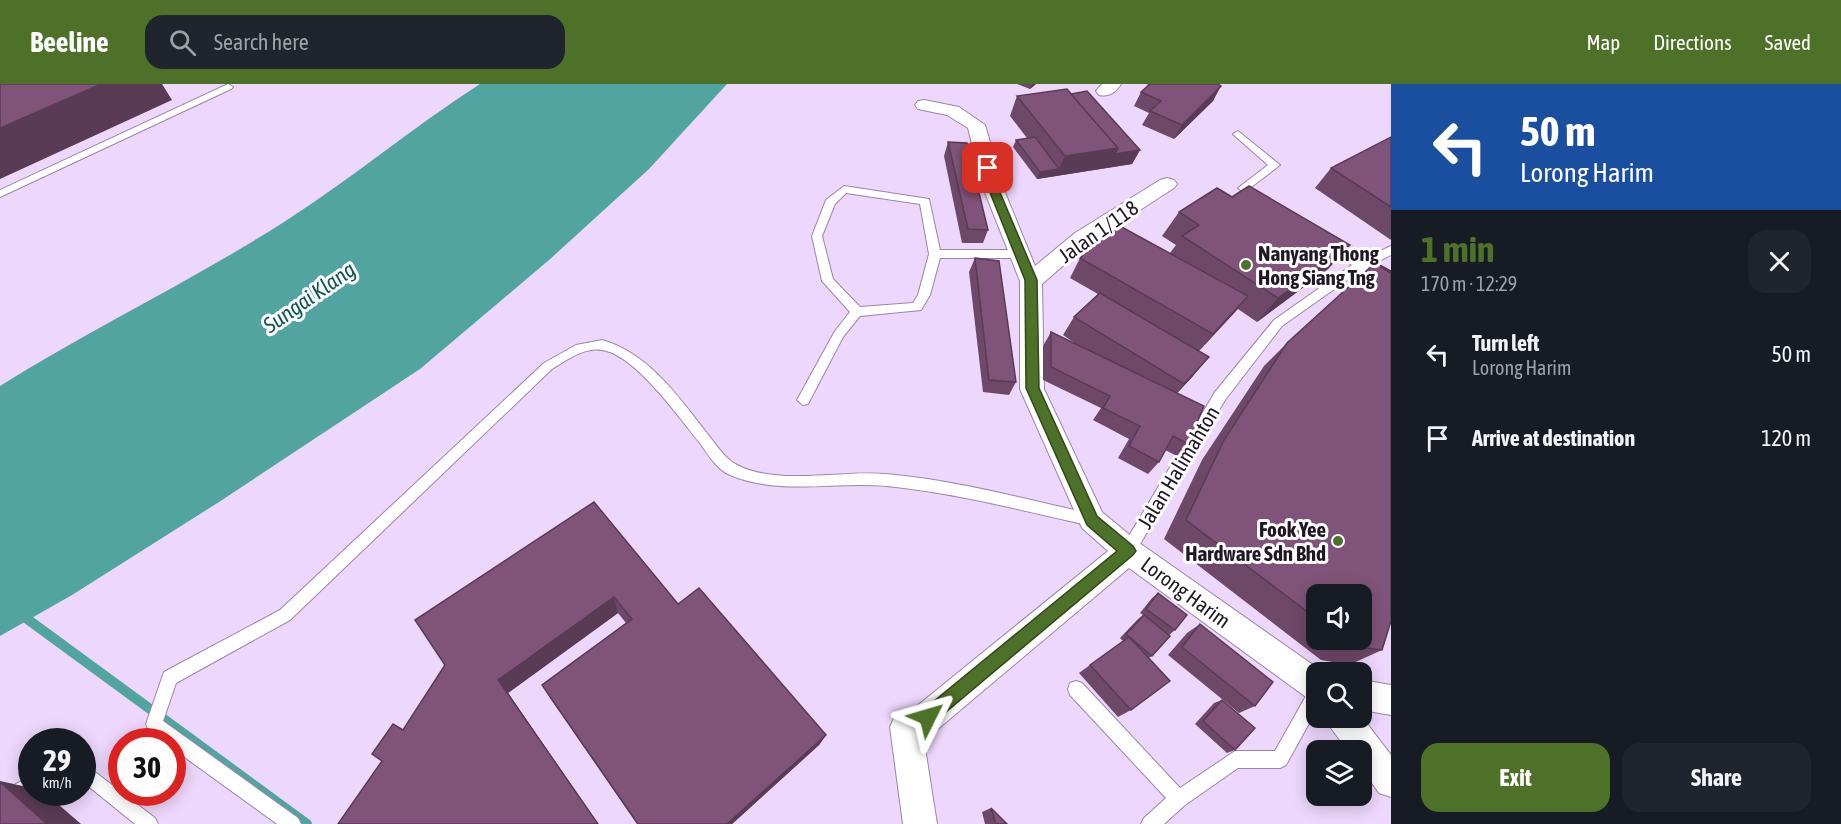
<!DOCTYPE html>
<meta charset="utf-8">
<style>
body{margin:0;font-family:"Asap Condensed",sans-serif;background:#20242c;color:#f1f3f6;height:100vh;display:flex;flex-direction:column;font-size:22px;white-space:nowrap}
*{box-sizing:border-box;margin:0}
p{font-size:20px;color:#9ea1a6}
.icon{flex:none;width:33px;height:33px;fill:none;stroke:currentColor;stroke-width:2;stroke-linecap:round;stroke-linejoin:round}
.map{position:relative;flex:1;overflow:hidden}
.details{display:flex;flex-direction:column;background:#171b24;width:450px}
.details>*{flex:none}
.hud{background:#1a4fa0;color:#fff;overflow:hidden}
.fabs{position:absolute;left:1306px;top:500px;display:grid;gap:12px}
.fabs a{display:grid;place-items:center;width:66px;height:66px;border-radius:12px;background:#171b24;box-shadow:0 3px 15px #0003;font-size:30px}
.speed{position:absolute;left:18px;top:644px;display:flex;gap:12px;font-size:30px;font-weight:700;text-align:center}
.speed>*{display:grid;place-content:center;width:78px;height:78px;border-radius:50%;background:#171b24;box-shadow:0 3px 15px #0003;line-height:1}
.speed small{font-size:15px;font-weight:400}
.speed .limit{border:9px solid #d22;background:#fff;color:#111}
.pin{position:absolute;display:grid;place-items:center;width:51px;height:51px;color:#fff;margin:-26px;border-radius:12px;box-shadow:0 3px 9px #0006}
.me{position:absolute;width:66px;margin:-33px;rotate:50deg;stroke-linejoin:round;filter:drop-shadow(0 0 4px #0008)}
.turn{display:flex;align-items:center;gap:21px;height:126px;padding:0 30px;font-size:27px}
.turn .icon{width:78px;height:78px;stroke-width:2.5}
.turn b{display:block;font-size:42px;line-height:51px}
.round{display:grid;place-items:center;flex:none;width:63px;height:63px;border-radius:18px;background:#20242c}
.summary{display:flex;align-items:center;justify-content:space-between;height:102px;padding:0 30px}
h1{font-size:36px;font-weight:700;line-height:45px;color:#4d7129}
.primary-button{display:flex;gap:12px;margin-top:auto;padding:12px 30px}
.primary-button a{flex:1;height:69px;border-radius:18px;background:#4d7129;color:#fff;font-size:24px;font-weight:700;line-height:69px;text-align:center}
.primary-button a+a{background:#20242c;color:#f1f3f6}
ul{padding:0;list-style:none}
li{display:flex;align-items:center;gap:18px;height:84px;padding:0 30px}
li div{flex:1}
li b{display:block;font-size:22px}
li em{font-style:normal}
header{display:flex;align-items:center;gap:36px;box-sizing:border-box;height:84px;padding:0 30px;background:#4d7129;color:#fff}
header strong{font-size:28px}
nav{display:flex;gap:33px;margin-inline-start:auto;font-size:21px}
.search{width:420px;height:54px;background:#20242c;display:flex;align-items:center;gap:15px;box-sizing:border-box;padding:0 21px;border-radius:18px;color:#9ea1a6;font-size:22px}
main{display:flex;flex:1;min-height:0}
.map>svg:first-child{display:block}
</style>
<header>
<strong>Beeline</strong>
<div class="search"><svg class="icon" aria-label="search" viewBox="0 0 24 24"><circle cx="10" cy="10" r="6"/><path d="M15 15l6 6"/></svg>Search here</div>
<nav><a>Map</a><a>Directions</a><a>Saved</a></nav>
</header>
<main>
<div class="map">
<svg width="1391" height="740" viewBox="0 0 1391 740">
<rect width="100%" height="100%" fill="#edd7fc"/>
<path fill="#52a4a1" d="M 480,0 L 727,0 L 649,85 L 549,176 L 420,285 L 219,418 L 72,511 L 0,552 L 0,302 C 94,243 194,196 287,136 C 354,93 414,42 480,0 Z"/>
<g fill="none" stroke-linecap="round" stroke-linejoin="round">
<polyline stroke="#52a4a1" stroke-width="10" points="0,515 307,740"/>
<g stroke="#9a86a8" stroke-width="2">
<g id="lane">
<polygon points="228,0 233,3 231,5 0,113 0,106"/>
<polygon points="1238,47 1280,81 1250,104 1263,113 1263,117 1255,117 1238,104 1268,81 1235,52 1233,50"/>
<path d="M 844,102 L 929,115 L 940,166 L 1020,166 L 1026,170 L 1020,174 L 940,174 L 930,211 L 921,226 L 860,232 L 843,253 L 808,320 L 803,321 L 797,316 L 835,247 L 850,228 L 822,197 L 812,152 L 826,116 ZM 846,109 L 920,120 L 929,170 L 918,211 L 913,219 L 860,223 L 833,195 L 822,152 L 835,120 Z"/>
<polygon points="1327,156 1361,176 1391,162 1391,171 1369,182 1391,195 1391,205 1360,187 1282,242 1225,316 1133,472 1128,474 1123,472 1121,467 1123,462 1215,308 1274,236 1352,181 1323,163 1321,160"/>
<path d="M 602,256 C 648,269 678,312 706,348 C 715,359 724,374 737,381 C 778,402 841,386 886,390 C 955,396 1024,415 1092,430 L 1097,432 L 1099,436 L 1097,440 L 1092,442 C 1024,427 956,409 887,402 C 835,397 780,412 730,391 C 716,385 708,370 699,358 C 679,333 634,270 602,266 C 584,263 567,276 552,285 L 290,536 L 176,599 L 163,637 L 298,734 L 301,740 L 277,740 L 172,664 L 172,657 C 161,657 150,651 146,640 L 164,588 L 280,526 L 544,279 L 576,261 Z"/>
<polygon points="1076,597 1082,599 1180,704 1235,667 1275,667 1311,603 1317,601 1317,625 1286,681 1280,684 1238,684 1185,721 1164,740 1141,740 1144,734 1166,714 1070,611 1068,605 1070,599"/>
<polygon points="82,678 155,734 158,740 135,740 82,697"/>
<polygon points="32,692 32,708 35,708 0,727 0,708"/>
</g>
</g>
<g stroke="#9a86a8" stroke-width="2">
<g id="street">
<path d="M 1102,0 L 1121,0 C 1115,9 1109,13 1099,11 L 1096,7 Z"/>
<polygon points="924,16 959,23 985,41 1004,106 1035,182 1075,149 1160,96 1167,94 1174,96 1177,100 1174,104 1089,159 1042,200 1044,305 1102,428 1138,458 1323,588 1317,588 1317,617 1306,613 1129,484 939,644 923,651 937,740 903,740 890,643 895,632 917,622 1108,467 1082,444 1020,305 1020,197 984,106 968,44 947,31 918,25 915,21 918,17"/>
<polygon points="1362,596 1391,601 1391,631 1362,626"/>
<polygon points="1326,633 1362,633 1391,671 1391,713 1379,709 1362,685 1362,666 1347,666 1331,644"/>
</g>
</g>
<use href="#lane" fill="#fff" fill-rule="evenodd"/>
<use href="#street" fill="#fff" fill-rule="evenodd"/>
</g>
<g fill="#6e4869" fill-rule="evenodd">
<polygon points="1017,0 1036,0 1030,5"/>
<polygon points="1146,0 1219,0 1213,17 1174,55 1142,41 1149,29 1134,22 1141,8 1149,1"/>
<polygon points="1071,10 1140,66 1132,80 1037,95 1013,63 1016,56 1027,54 1010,32 1017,12"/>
<polygon points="1391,53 1391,156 1315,104 1331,84"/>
<polygon points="948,58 988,146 983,159 962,159 944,72"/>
<polygon points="1232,113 1350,161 1328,185 1257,238 1238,225 1199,267 1193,292 1177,309 1188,360 1177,372 1165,366 1159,378 1148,390 1118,374 1129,355 1093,336 1101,324 1043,296 1043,262 1051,248 1082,264 1063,251 1074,233 1098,210 1070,194 1080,174 1170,169 1176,161 1162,152 1179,128"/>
<polygon points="975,174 1016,298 1009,311 983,308 969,188"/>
<path d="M 1287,259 L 1382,566 L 1349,581 L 1321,576 L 1164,455 L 1202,376 L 1264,282 ZM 1317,510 L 1362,555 L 1317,555 Z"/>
<polygon points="594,418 678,520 826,651 819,661 732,740 637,740 550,614 542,601 626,539 618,529 508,609 598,740 338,740 403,646"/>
<polygon points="1158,509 1175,546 1169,551 1152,572 1149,574 1131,626 1118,633 1079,589 1123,557 1120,554 1138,535 1143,531 1140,529 1152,514"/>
<polygon points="1200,540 1255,622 1239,629 1168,571 1187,549"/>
<polygon points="1222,616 1235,666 1227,669 1195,640 1214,619"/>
<polygon points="991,724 1007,740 985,740 982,728"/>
</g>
<g fill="#5a3b55">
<polygon points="101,0 162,0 172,16 0,95 0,44"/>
<polygon points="1032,0 1036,0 1030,5"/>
<polygon points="1221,2 1213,17 1174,55 1182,41"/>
<polygon points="1118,64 1140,66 1132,80 1037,95 1040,88 1059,85 1065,72"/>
<polygon points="1350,161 1328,185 1257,238 1278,214"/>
<polygon points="1248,212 1232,231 1197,269 1213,250"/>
<polygon points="1209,273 1193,292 1169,318 1184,300"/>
<polygon points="614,513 618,529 508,609 598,740 498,596"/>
<polygon points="826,651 819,661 732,740 727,740"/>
<polygon points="0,697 32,704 32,708 44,708 81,740 47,740 0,698"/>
</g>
<g fill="#80547a" stroke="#5a3b55" stroke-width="1.5">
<polygon points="0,0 101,0 0,44"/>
<polygon points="1150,0 1218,0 1221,2 1182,41 1150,27 1161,17 1141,8"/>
<polygon points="1067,5 1118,64 1065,72 1017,12"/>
<polygon points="1087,7 1140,66 1115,70 1118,64 1071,10"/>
<polygon points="1035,53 1059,85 1040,88 1016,56"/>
<polygon points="1391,53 1391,123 1331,84"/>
<polygon points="948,58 967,59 988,146 968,145"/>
<polygon points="1249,102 1350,161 1278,214 1182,152 1199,141 1179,128 1217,104 1232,113"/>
<polygon points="1118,141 1248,212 1213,250 1080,174"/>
<polygon points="975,174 999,177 1016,298 989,296"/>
<polygon points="1375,179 1391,189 1391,537 1382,566 1352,562 1344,555 1362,555 1362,510 1317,510 1317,535 1186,436 1224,356 1287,259"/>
<polygon points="1377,180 1378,180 1391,187 1391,189"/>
<polygon points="1100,209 1209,273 1184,300 1074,233"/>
<polygon points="1051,248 1204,322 1188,360 1173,352 1159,378 1129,362 1140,342 1103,324 1110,312 1051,283"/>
<polygon points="594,418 678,520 699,504 826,651 727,740 638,740 542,601 632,535 614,513 498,596 598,740 338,740 382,677 372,670 393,640 403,646 445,581 415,536"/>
<polygon points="1158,509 1187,531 1175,546 1146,525"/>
<polygon points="1144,531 1170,552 1152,572 1126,550"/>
<polygon points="1200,540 1273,598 1255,622 1182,563"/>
<polygon points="1129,553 1170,597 1131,626 1090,581"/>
<polygon points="1222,616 1255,644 1235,666 1203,637"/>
<polygon points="0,698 47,740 0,740"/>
<polygon points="991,724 1007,740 996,740"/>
</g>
<polygon fill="#4d7129" stroke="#32491b" stroke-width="1.5" points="988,81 993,84 999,106 1037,196 1039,304 1097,432 1133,462 1136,467 1133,471 934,638 928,641 922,638 920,633 922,627 1117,467 1087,441 1026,304 1025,196 989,106 983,84"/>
<g fill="#4d7129" stroke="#fff" stroke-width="2">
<circle cx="1246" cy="181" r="6"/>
<circle cx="1338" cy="457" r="6"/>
</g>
<g text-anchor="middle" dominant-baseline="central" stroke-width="6" stroke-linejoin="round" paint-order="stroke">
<g font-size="21" fill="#1f1724" stroke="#fff">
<text transform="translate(1098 147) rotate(-35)">Jalan 1/118</text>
<text transform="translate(1178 383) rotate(-59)">Jalan Halimahton</text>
<text transform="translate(1186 508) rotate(36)">Lorong Harim</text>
</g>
<g font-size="21" font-weight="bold" fill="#1f1724" stroke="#fff" text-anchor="start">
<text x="1258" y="169">Nanyang Thong<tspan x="1258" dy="24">Hong Siang Tng</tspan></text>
<text x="1326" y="445" text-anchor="end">Fook Yee<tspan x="1326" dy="24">Hardware Sdn Bhd</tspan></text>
</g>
<g font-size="22" font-style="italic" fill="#0e5654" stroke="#fff">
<text transform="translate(309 213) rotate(-35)">Sungai Klang</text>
</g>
</g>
</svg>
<div class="fabs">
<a><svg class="icon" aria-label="sound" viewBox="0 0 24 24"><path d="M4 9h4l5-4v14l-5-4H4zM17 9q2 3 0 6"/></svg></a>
<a><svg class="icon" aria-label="search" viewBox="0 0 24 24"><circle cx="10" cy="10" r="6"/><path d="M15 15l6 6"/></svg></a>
<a><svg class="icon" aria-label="layers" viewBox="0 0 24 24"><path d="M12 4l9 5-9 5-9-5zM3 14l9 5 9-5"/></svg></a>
</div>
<div class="speed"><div>29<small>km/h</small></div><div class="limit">30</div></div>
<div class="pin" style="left:988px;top:84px;background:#d93025"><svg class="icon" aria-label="arrive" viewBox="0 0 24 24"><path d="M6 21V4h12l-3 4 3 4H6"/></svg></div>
<svg class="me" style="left:928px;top:633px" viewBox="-20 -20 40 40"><path d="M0-17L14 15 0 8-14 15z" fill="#4d7129" stroke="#fff" stroke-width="4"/></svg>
</div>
<section class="details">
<div class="hud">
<div class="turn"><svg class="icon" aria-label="left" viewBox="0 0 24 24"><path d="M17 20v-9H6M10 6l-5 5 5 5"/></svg><div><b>50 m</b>Lorong Harim</div></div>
</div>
<div class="summary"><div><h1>1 min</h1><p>170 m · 12:29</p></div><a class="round"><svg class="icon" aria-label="close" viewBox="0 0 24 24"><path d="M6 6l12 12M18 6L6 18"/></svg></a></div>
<ul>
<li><svg class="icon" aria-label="left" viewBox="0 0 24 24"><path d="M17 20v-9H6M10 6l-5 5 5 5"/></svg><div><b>Turn left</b><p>Lorong Harim</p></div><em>50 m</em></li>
<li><svg class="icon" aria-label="arrive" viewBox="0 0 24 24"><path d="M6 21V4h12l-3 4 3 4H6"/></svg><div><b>Arrive at destination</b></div><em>120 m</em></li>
</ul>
<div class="primary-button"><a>Exit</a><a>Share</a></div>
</section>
</main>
